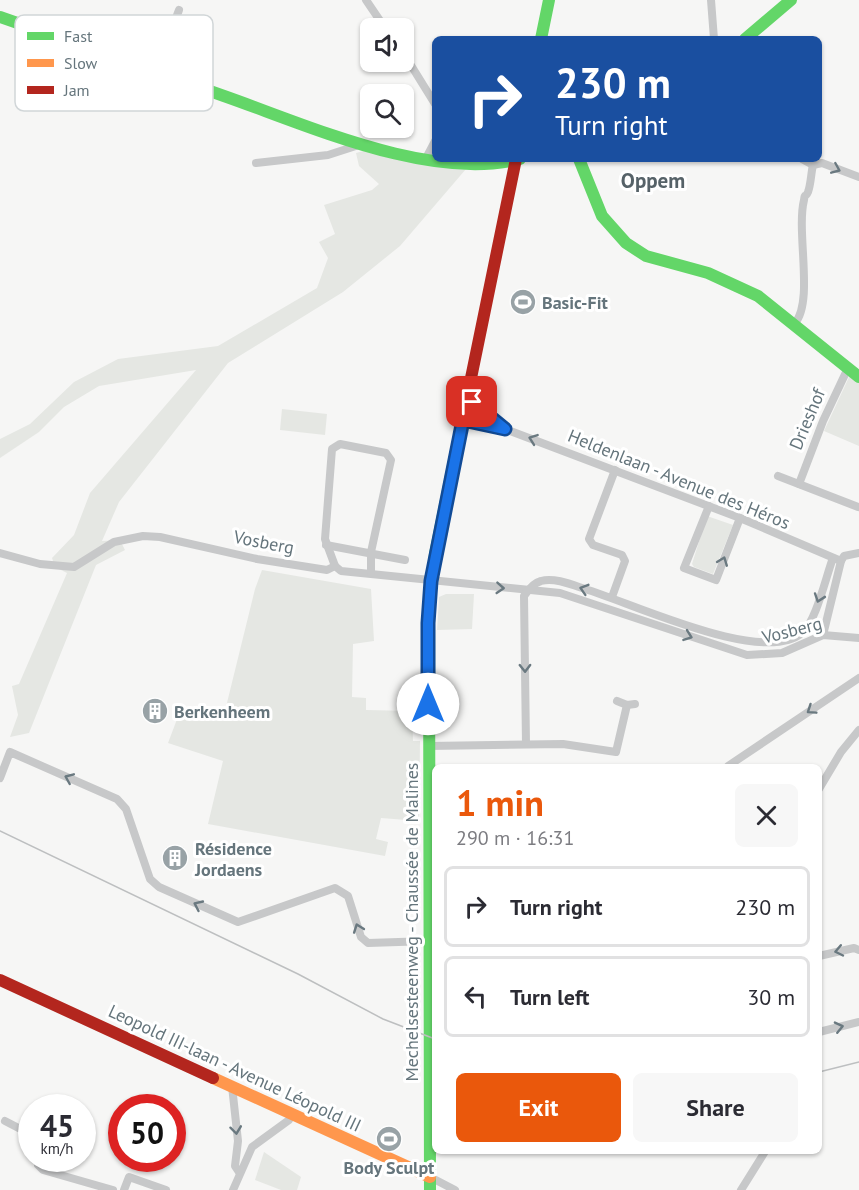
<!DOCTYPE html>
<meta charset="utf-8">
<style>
body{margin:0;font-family:"PT Sans",sans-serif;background:#f7f7f7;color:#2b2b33;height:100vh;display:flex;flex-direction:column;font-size:22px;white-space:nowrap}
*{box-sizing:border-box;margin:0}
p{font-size:20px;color:#7c7c81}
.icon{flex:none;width:33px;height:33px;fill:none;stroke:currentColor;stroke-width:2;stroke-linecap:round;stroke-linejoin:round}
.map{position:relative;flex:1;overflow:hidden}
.details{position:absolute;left:432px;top:764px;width:390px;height:390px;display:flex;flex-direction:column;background:#fff;border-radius:9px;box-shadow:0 2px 4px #0004}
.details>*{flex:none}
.top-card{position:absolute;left:432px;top:36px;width:390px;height:126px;border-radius:9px;box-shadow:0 2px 4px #0004;background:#1a4fa0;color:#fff;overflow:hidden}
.fabs{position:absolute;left:360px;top:18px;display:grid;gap:12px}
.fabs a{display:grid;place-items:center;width:54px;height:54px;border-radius:9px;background:#fff;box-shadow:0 2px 4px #0004;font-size:30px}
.speed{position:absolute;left:18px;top:1094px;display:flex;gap:12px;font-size:30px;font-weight:700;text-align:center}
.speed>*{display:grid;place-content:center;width:78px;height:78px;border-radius:50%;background:#fff;box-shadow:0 2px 4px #0004;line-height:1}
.speed small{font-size:15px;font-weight:400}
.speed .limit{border:9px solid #d22;background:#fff;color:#111}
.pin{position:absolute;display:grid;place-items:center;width:51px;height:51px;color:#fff;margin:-26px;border-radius:12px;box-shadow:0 3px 9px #0006}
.me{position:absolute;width:66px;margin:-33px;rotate:0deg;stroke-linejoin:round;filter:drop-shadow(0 0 4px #0008)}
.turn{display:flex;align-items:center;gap:21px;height:126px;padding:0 24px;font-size:27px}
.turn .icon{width:78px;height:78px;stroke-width:2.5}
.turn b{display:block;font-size:42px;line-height:51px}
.round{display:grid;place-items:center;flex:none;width:63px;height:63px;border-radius:9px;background:#f7f7f7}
.summary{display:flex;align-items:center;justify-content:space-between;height:102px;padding:0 24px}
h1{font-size:36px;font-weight:600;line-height:45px;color:#ea580c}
.action{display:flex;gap:12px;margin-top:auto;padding:12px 24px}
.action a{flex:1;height:69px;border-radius:9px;background:#ea580c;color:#fff;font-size:24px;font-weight:600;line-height:69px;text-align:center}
.action a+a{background:#f7f7f7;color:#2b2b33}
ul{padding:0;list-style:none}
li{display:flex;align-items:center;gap:18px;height:81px;margin:0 12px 9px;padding:0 12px;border:3px solid #e1e1e2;border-radius:9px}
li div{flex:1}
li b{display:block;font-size:22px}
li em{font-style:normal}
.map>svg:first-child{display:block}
</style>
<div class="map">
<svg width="859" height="1190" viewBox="0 0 859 1190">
<rect width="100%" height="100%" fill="#f6f6f5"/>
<g fill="#e5e7e3">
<polygon points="367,150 466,169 400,246 343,292 228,363 119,502 102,541 120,540 125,550 96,565 29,733 10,737 18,715 12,686 19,684 67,573 55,567 52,558 74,535 90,493 196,370 99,386 64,407 39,432 0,458 0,439 30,424 74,382 118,359 218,346 317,288 328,258 319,242 335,234 324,205 372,190 379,184 359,166 356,153"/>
<polygon points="850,375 859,382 859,446 824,431"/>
<polygon points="282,409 327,414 325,435 280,430"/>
<polygon points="707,516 733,525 713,574 694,567 692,564"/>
<polygon points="262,570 371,589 374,641 353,644 352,697 366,698 366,710 412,711 413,741 420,741 419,821 381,818 376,839 388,842 385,856 208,824 223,761 168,743 182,706 223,719 255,589"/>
<polygon points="446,594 474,594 472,629 437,630 439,597"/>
<polygon points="264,1152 301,1177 297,1190 281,1190 255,1180"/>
</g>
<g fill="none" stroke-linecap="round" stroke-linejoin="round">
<g stroke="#c7c8c9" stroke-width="8">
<polyline points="366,0 385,28"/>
<polyline points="711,0 714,39"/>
<polyline points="404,54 435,104"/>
<polyline points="156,71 179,10"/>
<polyline points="426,158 435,141"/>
<polyline points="802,159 813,165 822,163 859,177"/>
<polyline points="256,163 328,155 362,144"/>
<path d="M 795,323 C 814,301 796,232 804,200 C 805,192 805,199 808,192 C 811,184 811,173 813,165"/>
<polyline points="467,398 505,428"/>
<polyline points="463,420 505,429 740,518 841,561"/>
<polyline points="778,476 858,507"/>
<polyline points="799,484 823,421 848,368"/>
<polyline points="709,506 684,568 716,580 740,518"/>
<polyline points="326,545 405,560"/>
<polyline points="0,553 40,564 74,567 114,542 143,536 160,537 257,559 327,570 335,566 341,571 560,593 747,655 782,653 823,635 859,638"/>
<polyline points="335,566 325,539 332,449 340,444 386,453 391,460 371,552 371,573"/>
<polyline points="612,597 625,561 622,555 593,545 589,539 615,470"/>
<polyline points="823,635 841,561 844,556 859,553"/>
<polyline points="617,701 627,705 635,704"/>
<path d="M 526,744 L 524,596 C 528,590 533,583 541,581 C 554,577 573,585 585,589 C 632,603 763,666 802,633 C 816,622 826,576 833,558"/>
<polyline points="428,746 563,744 616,752 627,705"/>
<polyline points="728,766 859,678"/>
<polyline points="0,778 10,752 117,799 126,809 150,879 159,887 238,922 335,888 348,896 361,937 368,943 429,941"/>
<polyline points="819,789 841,752 859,730"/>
<polyline points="819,956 854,948 859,950"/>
<polyline points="819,1032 859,1022"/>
<polyline points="232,1086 238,1141 235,1166 239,1172"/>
<polyline points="5,1121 32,1135"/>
<polyline points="41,1158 38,1165 43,1170 113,1190"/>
<polyline points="430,1177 455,1190"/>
<polyline points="124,1190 129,1177 166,1190"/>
<polyline points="233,1190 252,1147 289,1120 292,1114"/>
<polyline points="741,1190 766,1150"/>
</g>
<g stroke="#63d668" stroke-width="12">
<path d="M 0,17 C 75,43 150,70 224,96 C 307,125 432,182 520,159"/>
<polyline points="541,39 549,0"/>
<polyline points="745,39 791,0"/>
<polyline points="579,159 602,216 626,243 646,256 708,273 758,296 859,377"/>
<polyline points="430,1190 429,603 435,554 455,456"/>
</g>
<polyline stroke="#ff974d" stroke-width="12" points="213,1078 430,1177"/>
<g stroke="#b3261e" stroke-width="12">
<polyline points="455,456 516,159"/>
<polyline points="0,980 213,1078"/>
</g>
<g stroke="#bdbfc0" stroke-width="1.5">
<polyline points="0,831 298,974 383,1019 435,1039"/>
<polyline points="819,1072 859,1062"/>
</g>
</g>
<defs><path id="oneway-chevron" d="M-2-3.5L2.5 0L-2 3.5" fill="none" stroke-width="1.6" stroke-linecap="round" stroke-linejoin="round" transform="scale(1.5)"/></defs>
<g stroke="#6a7980">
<use href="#oneway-chevron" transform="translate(836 169) rotate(23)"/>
<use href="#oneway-chevron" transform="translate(533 439) rotate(-160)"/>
<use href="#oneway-chevron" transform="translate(723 561) rotate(-69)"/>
<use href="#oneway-chevron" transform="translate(500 588) rotate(4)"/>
<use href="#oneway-chevron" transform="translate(584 589) rotate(-163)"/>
<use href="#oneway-chevron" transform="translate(819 598) rotate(109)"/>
<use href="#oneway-chevron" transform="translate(688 636) rotate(20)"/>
<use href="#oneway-chevron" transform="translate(525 668) rotate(89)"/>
<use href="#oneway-chevron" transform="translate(811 710) rotate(146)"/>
<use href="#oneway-chevron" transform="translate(69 778) rotate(-157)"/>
<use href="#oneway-chevron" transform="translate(198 905) rotate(-155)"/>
<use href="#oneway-chevron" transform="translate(358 928) rotate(-110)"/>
<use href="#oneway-chevron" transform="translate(839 951) rotate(168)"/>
<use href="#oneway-chevron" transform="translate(839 1027) rotate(-13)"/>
<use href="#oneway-chevron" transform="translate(236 1130) rotate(83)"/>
</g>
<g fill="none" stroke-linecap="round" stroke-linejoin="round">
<g stroke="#114b97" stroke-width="15">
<polyline id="route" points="428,704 428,623 431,581 463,420 505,429 472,402"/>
</g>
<use href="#route" stroke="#1a73e8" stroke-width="10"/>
</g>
<defs>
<g id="stadium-disc" transform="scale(1.35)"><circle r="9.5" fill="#98a2a6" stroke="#fff"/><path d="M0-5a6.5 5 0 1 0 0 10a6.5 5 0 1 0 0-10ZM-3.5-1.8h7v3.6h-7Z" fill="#fff"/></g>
<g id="building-disc" transform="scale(1.35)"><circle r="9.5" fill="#98a2a6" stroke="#fff"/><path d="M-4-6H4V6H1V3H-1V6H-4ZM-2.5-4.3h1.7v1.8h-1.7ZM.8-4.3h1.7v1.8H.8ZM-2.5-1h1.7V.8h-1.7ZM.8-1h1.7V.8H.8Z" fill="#fff"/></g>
</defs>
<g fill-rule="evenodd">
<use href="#stadium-disc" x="523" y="302"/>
<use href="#building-disc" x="155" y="711"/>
<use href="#building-disc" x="175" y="858"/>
<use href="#stadium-disc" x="389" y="1139"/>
</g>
<g text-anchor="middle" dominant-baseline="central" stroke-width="6" stroke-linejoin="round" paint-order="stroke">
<g font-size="18" font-weight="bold" fill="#65757c" stroke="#fff" text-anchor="start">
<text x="542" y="302">Basic-Fit</text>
<text x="174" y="711">Berkenheem</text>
<text x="195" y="848">Résidence<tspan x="195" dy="21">Jordaens</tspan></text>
<text x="389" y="1167" text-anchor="middle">Body Sculpt</text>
</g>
<g font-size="18" fill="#65757c" stroke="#fff">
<text transform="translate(807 419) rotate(-67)">Drieshof</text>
<text transform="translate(679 479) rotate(22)">Heldenlaan - Avenue des Héros</text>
<text transform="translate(264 542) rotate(11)">Vosberg</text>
<text transform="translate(792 630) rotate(-14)">Vosberg</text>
<text transform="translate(411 922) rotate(-90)">Mechelsesteenweg - Chaussée de Malines</text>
<text transform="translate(235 1068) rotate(25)">Leopold III-laan - Avenue Léopold III</text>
</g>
<g font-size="21" font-weight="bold" fill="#566268" stroke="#fff">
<text x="653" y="180">Oppem</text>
</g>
</g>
<rect x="15" y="15" width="198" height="96" rx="9" fill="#fff" stroke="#d1d6d8" stroke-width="1.5"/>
<rect x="27" y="32" width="27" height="8" fill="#63d668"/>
<rect x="27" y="59" width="27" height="8" fill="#ff974d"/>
<rect x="27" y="86" width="27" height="8" fill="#b3261e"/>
<g font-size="16" fill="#65757c">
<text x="64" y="42">Fast</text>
<text x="64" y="69">Slow</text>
<text x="64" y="96">Jam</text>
</g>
</svg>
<div class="fabs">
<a><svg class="icon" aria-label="sound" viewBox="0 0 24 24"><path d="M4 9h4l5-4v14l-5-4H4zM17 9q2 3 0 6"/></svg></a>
<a><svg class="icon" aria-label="search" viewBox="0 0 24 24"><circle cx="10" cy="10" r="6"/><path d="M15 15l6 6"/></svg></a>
</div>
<div class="speed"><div>45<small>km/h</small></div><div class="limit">50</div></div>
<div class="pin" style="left:472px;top:402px;background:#d93025"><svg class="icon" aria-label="arrive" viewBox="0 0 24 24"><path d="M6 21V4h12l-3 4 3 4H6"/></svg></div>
<svg class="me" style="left:428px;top:704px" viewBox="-20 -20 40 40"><circle r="19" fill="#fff"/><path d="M0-13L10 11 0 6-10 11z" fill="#1a73e8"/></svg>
<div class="top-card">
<div class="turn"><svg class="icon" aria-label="right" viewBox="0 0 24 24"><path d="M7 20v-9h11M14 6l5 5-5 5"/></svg><div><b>230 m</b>Turn right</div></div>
</div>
<section class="details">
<div class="summary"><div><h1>1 min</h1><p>290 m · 16:31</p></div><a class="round"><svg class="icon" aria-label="close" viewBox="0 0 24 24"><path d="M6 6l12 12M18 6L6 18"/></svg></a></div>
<ul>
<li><svg class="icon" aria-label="right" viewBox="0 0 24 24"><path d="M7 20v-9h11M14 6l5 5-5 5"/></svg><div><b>Turn right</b></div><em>230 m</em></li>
<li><svg class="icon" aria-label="left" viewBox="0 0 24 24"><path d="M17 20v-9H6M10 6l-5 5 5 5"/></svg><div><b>Turn left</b></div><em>30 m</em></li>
</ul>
<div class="action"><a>Exit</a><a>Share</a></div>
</section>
</div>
